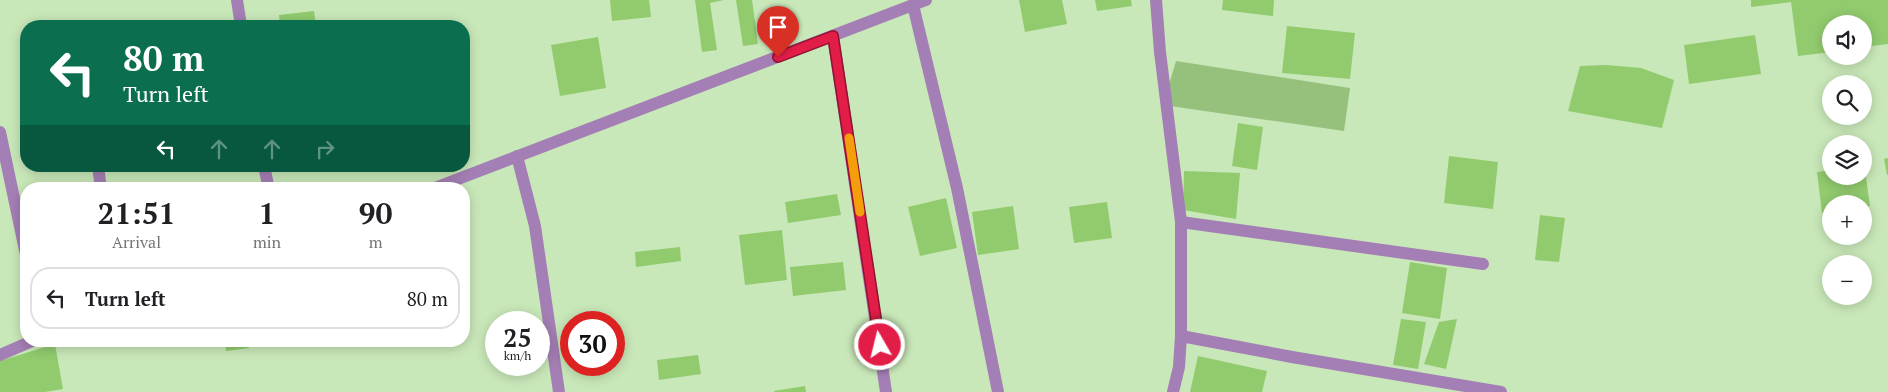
<!DOCTYPE html>
<meta charset="utf-8">
<style>
body{margin:0;font-family:"PT Serif",serif;background:#f2f2f2;color:#202124;height:100vh;display:flex;flex-direction:column;font-size:19px;white-space:nowrap}
*{box-sizing:border-box;margin:0}
p{font-size:16px;color:#757577}
.icon{flex:none;width:28px;height:28px;fill:none;stroke:currentColor;stroke-width:2;stroke-linecap:round;stroke-linejoin:round}
.map{position:relative;flex:1;overflow:hidden}
.drawer{position:absolute;left:20px;top:182px;width:450px;height:165px;display:flex;flex-direction:column;background:#fff;border-radius:20px;box-shadow:0 2px 12px #0003}
.drawer>*{flex:none}
.top-card{position:absolute;left:20px;top:20px;width:450px;height:152px;border-radius:20px;box-shadow:0 2px 12px #0003;background:#0b6e4f;color:#fff;overflow:hidden}
.fabs{position:absolute;left:1822px;top:15px;display:grid;gap:10px}
.fabs a{display:grid;place-items:center;width:50px;height:50px;border-radius:50%;background:#fff;box-shadow:0 2px 12px #0003;font-size:25px}
.speed{position:absolute;left:485px;top:311px;display:flex;gap:10px;font-size:25px;font-weight:700;text-align:center}
.speed>*{display:grid;place-content:center;width:65px;height:65px;border-radius:50%;background:#fff;box-shadow:0 2px 12px #0003;line-height:1}
.speed small{font-size:12px;font-weight:400}
.speed .limit{border:8px solid #d22;background:#fff;color:#111}
.pin{position:absolute;display:grid;place-items:center;width:42px;height:42px;color:#fff;margin:-51px -21px;border-radius:50% 50% 50% 0;rotate:-45deg;box-shadow:0 0 5px #0007}
.pin .icon{rotate:45deg}
.me{position:absolute;width:55px;margin:-28px;rotate:352deg;stroke-linejoin:round;filter:drop-shadow(0 0 4px #0008)}
.turn{display:flex;align-items:center;gap:18px;height:105px;padding:0 20px;font-size:22px}
.turn .icon{width:65px;height:65px;stroke-width:2.5}
.turn b{display:block;font-size:35px;line-height:42px}
.lanes{display:flex;align-items:center;height:48px;padding:0 20px;background:#0003;justify-content:center;gap:25px;direction:ltr}
.lanes .off{opacity:.35}
.eta{display:flex;justify-content:space-evenly;align-items:center;height:85px;text-align:center}
.eta b{font-size:30px;font-weight:700;line-height:35px}
ul{padding:0;list-style:none}
li{display:flex;align-items:center;gap:15px;height:62px;margin:0 10px 8px;padding:0 10px;border:2px solid #e0e0e0;border-radius:20px}
li div{flex:1}
li b{display:block;font-size:19px}
li em{font-style:normal}
.map>svg:first-child{display:block}
</style>
<div class="map">
<svg width="1888" height="392" viewBox="0 0 1888 392">
<rect width="100%" height="100%" fill="#c9e8b9"/>
<polygon fill="#95c17d" points="1176,61 1350,88 1344,131 1163,105"/>
<g fill="#91cb6e">
<polygon points="610,0 649,0 651,17 612,21"/>
<polygon points="695,0 724,0 710,3 717,50 702,52"/>
<polygon points="736,0 752,0 758,44 743,46"/>
<polygon points="1019,0 1062,0 1067,24 1025,32"/>
<polygon points="1095,0 1131,0 1132,6 1097,11"/>
<polygon points="1223,0 1274,0 1273,16 1222,10"/>
<polygon points="1751,0 1888,0 1888,44 1864,47 1864,24 1831,24 1831,52 1798,56 1791,2 1751,7"/>
<polygon points="314,11 316,26 280,26 279,15"/>
<polygon points="1287,26 1355,33 1350,79 1282,73"/>
<polygon points="1755,35 1761,74 1689,84 1684,45"/>
<polygon points="598,37 606,88 560,96 551,45"/>
<polygon points="1606,65 1641,68 1674,80 1662,128 1568,111 1580,66"/>
<polygon points="1238,123 1263,127 1257,170 1232,166"/>
<polygon points="1449,156 1498,162 1493,209 1444,203"/>
<polygon points="1888,158 1888,175 1887,175 1884,159"/>
<polygon points="1831,170 1831,176 1864,176 1865,170 1870,206 1864,207 1864,204 1831,204 1831,211 1822,213 1817,172"/>
<polygon points="1184,171 1240,173 1236,219 1183,210"/>
<polygon points="837,194 841,215 788,223 785,202"/>
<polygon points="946,198 957,248 920,256 908,207"/>
<polygon points="1107,202 1112,238 1074,243 1069,207"/>
<polygon points="1013,206 1019,249 978,255 972,212"/>
<polygon points="1540,215 1565,218 1559,262 1535,260"/>
<polygon points="782,230 787,280 745,285 739,235"/>
<polygon points="680,247 681,261 636,267 635,252"/>
<polygon points="843,262 846,290 793,296 790,267"/>
<polygon points="1410,262 1447,268 1440,319 1402,313"/>
<polygon points="1401,319 1426,322 1418,369 1393,365"/>
<polygon points="1457,319 1446,369 1424,364 1439,322"/>
<polygon points="225,341 248,341 249,348 226,351"/>
<polygon points="55,344 63,389 45,392 0,392 0,361"/>
<polygon points="698,355 701,374 659,380 657,360"/>
<polygon points="1198,356 1267,371 1262,392 1190,392"/>
<polygon points="805,386 806,392 774,392 774,391"/>
</g>
<g fill="none" stroke-linecap="round" stroke-linejoin="round">
<g stroke="#a47fb5" stroke-width="12">
<polyline points="237,0 241,26"/>
<polyline points="1156,0 1160,52 1181,222 1181,336 1179,367 1173,392"/>
<polyline points="913,5 957,188 998,392"/>
<polyline points="833,36 886,392"/>
<polyline points="0,132 26,255"/>
<polyline points="517,156 535,226 559,392"/>
<polyline points="98,166 101,189"/>
<polyline points="264,166 269,189"/>
<polyline points="432,189 926,0"/>
<polyline points="1181,222 1483,264"/>
<polyline points="1181,336 1292,357 1501,392"/>
<polyline points="0,355 32,341"/>
</g>
</g>
<g fill="none" stroke-linecap="round" stroke-linejoin="round">
<g stroke="#92132f" stroke-width="12">
<polyline id="route" points="778,57 833,36 880,345"/>
</g>
<use href="#route" stroke="#e11d48" stroke-width="9"/>
<polyline stroke="#f59e0b" stroke-width="9" points="849,138 860,212"/>
</g>
</svg>
<div class="fabs">
<a><svg class="icon" aria-label="sound" viewBox="0 0 24 24"><path d="M4 9h4l5-4v14l-5-4H4zM17 9q2 3 0 6"/></svg></a>
<a><svg class="icon" aria-label="search" viewBox="0 0 24 24"><circle cx="10" cy="10" r="6"/><path d="M15 15l6 6"/></svg></a>
<a><svg class="icon" aria-label="layers" viewBox="0 0 24 24"><path d="M12 4l9 5-9 5-9-5zM3 14l9 5 9-5"/></svg></a>
<a>+</a>
<a>−</a>
</div>
<div class="speed"><div>25<small>km/h</small></div><div class="limit">30</div></div>
<div class="pin" style="left:778px;top:57px;background:#d93025"><svg class="icon" aria-label="arrive" viewBox="0 0 24 24"><path d="M6 21V4h12l-3 4 3 4H6"/></svg></div>
<svg class="me" style="left:880px;top:345px" viewBox="-20 -20 40 40"><circle r="17" fill="#e11d48" stroke="#fff" stroke-width="3"/><path d="M0-11L8 9 0 5-8 9z" fill="#fff"/></svg>
<div class="top-card">
<div class="turn"><svg class="icon" aria-label="left" viewBox="0 0 24 24"><path d="M17 20v-9H6M10 6l-5 5 5 5"/></svg><div><b>80 m</b>Turn left</div></div>
<div class="lanes"><svg class="icon" aria-label="left" viewBox="0 0 24 24"><path d="M17 20v-9H6M10 6l-5 5 5 5"/></svg><svg class="icon off" aria-label="ahead" viewBox="0 0 24 24"><path d="M12 20V5M6 11l6-6 6 6"/></svg><svg class="icon off" aria-label="ahead" viewBox="0 0 24 24"><path d="M12 20V5M6 11l6-6 6 6"/></svg><svg class="icon off" aria-label="right" viewBox="0 0 24 24"><path d="M7 20v-9h11M14 6l5 5-5 5"/></svg></div>
</div>
<section class="drawer">
<div class="eta">
<div><b>21:51</b><p>Arrival</p></div>
<div><b>1</b><p>min</p></div>
<div><b>90</b><p>m</p></div>
</div>
<ul>
<li><svg class="icon" aria-label="left" viewBox="0 0 24 24"><path d="M17 20v-9H6M10 6l-5 5 5 5"/></svg><div><b>Turn left</b></div><em>80 m</em></li>
</ul>
</section>
</div>
